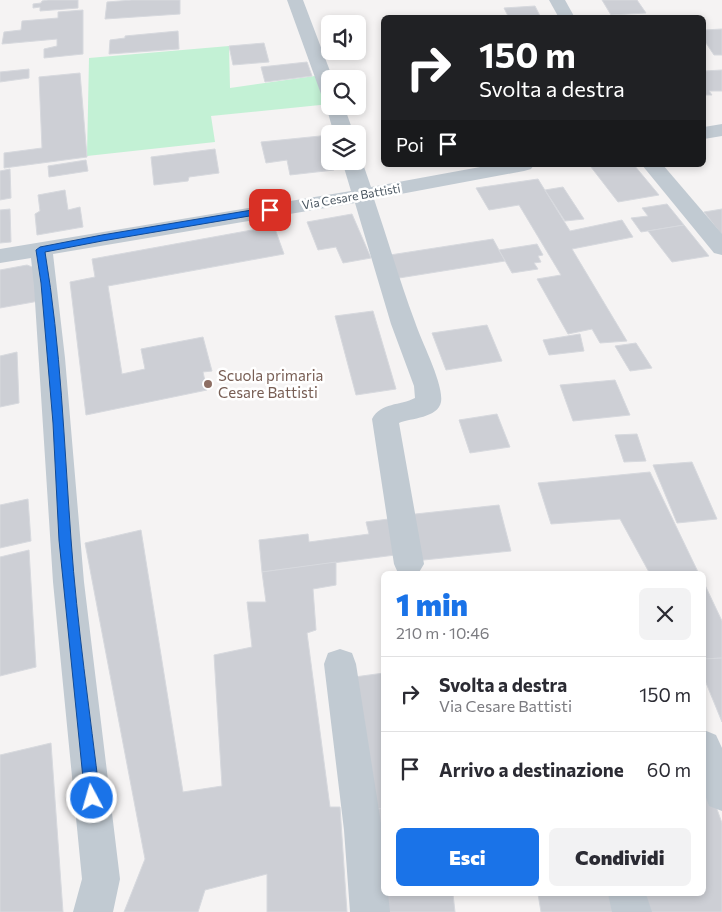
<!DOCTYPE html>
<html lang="it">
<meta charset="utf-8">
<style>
body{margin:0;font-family:Commissioner,sans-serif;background:#f2f2f3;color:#2b2b33;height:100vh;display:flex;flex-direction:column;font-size:19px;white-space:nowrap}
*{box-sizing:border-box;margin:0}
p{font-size:16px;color:#7c7c81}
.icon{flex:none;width:28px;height:28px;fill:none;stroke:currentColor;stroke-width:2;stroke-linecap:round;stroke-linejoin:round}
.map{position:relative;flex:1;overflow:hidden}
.details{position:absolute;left:381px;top:571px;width:325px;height:325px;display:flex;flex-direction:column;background:#fff;border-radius:8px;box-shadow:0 2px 8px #0003}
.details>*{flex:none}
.hud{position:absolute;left:381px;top:15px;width:325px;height:152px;border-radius:8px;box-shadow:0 2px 8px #0003;background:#202124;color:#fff;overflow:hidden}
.tools{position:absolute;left:321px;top:15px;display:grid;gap:10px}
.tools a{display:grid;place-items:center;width:45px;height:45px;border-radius:8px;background:#fff;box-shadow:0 2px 8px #0003;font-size:25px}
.pin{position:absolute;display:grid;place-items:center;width:42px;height:42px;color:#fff;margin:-21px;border-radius:10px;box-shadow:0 2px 8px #0006}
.me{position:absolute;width:55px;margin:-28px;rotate:354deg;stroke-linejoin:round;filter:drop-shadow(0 0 4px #0008)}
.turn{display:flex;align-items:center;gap:18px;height:105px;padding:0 15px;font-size:22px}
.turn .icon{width:65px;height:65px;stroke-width:2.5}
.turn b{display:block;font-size:35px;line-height:42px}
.then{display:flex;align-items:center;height:48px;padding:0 15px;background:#0003;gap:10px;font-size:19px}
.round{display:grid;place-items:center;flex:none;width:52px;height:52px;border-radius:8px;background:#f2f2f3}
.overview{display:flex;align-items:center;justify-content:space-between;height:85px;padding:0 15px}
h1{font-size:30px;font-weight:800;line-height:38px;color:#1a73e8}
.primary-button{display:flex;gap:10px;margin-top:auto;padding:10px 15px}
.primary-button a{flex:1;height:58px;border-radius:8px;background:#1a73e8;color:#fff;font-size:20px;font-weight:800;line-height:58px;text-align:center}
.primary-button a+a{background:#f2f2f3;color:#2b2b33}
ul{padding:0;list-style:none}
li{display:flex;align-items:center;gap:15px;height:75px;padding:0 15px;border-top:1px solid #e1e1e2}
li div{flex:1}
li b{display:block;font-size:19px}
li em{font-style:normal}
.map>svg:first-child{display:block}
</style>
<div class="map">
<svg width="722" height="912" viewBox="0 0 722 912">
<rect width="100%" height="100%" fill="#f5f3f3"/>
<polygon fill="#c3f1d5" points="229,46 230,88 322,75 330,94 330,104 211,116 215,142 87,156 89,58"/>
<g fill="#cdcfd5" stroke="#d7d9de">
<polygon points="48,0 78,0 78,8 40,11 40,7 33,8 33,4 41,3 42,1"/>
<polygon points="132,0 180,0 180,14 105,19 107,2"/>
<polygon points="602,0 637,0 646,13 611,15"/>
<polygon points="535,6 541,18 509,18 504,8"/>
<polygon points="83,10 83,54 44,58 44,49 57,46 57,39 2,44 4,32 21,30 22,21 58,18 58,12"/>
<polygon points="722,29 722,55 714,55 704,40 704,30"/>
<polygon points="178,31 179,49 109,54 110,40 125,38 125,36"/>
<polygon points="264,43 269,62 233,65 229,46"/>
<polygon points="307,62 312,76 265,82 261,67"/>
<polygon points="29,69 29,78 0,82 0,72"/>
<polygon points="722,70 722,91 709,91 712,95 704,95 704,71"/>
<polygon points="80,73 87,157 4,168 4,153 42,148 39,77"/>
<polygon points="330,135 330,161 340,161 341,164 332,165 334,170 290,175 287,160 266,163 261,142"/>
<polygon points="215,149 219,173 189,177 188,181 154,185 151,157"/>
<polygon points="86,160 88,171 49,177 48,166"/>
<polygon points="601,165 634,165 659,195 618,202 591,167"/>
<polygon points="10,169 11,198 0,200 0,171"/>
<polygon points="538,179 570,231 622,220 633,237 572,249 627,341 600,343 592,329 568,334 537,279 561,275 519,205 489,210 476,188"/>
<polygon points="563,187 584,219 565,221 545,190"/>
<polygon points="65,190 68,210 80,207 83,227 37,235 35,214 40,211 38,195"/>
<polygon points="667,204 684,225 641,232 631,218 648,216 642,208"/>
<polygon points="10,209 11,242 0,243 0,210"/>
<polygon points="722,209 722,235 704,212"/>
<polygon points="352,214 371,258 343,263 336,247 318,250 307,222"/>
<polygon points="684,225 709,256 672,262 648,231"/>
<polygon points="274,226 284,254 108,286 122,374 145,369 141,349 203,337 212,371 203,372 207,390 86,415 70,282 95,277 92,259"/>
<polygon points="493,239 505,261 399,278 390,255"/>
<polygon points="537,244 543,255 538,256 541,262 534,263 538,269 512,273 499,250"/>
<polygon points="27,265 37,269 39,301 0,308 0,270"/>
<polygon points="373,311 396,389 356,395 335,316"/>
<polygon points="487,325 502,361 446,370 432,333"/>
<polygon points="580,334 584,351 549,355 543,340"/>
<polygon points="636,343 652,368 630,371 615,346"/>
<polygon points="17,352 19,403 0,407 0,356"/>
<polygon points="615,380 630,415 573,421 560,385"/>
<polygon points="497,414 510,447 470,453 459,420"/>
<polygon points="637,434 646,461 624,462 615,435"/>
<polygon points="692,462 717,519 677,523 653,465"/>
<polygon points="650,472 699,574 650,574 620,519 551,524 538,483"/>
<polygon points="28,499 31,541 0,548 0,505"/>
<polygon points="499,505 511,551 414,561 406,515"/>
<polygon points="396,518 403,554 262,572 259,540 308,534 309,542 369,534 366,522"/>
<polygon points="141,530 183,792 222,786 214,655 252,647 247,602 266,602 262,572 336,562 336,585 313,589 316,630 307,633 330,807 340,807 347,912 267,912 267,874 205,890 198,912 124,912 145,859 85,543"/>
<polygon points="29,550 36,667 0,676 0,557"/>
<polygon points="704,583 722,621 722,658 704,659"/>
<polygon points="722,658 722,722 704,678 704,659"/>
<polygon points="384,673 384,808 367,811 347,678"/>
<polygon points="51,743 63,912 0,912 0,755"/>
<polygon points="704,773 722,823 722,912 649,912 645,900 647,894 704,894"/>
<polygon points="384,808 384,894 453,894 455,912 375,912 367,811"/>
<polygon points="538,894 616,894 621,912 541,912"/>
</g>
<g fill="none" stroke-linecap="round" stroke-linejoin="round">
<g fill="#c1cad2" fill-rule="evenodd">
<polygon points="287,0 303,0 333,79 330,79 330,99 324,98 321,94"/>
<polygon points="549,0 565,0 575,18 559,18"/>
<polygon points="328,102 330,102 330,106 344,106 354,134 334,134 326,106"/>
<polygon points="722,124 722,136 704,139 704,127"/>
<path d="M 358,156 L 362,161 L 371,187 L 491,165 L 534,165 L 531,169 L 524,171 L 374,199 C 388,240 400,282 415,322 C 421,341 444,384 441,402 C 438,418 411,418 399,423 L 424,564 L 418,574 L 398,573 L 394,564 L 372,419 C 381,402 400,406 415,398 L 414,386 L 391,324 L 355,203 L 53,254 L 65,358 L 84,582 L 120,879 L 113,912 L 73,912 L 82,879 L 53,582 L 34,286 L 31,258 L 0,263 L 0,249 L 351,191 L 342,161 L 358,161 Z"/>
<polygon points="642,165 663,165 722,234 722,255 714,253"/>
<polygon points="340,649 352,653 356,664 382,830 384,894 388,894 390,912 350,912 344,830 324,664 328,653"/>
<polygon points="704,730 716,735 722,748 722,811 709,806 704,792"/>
<polygon points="608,894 646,894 652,912 612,912"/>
</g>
</g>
<path fill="#1a73e8" stroke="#114b97" d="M 270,207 L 274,210 L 273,212 L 102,241 L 45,252 C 61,347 64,443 71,539 C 77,625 90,712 100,798 L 98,803 L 92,806 L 87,803 L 85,798 L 59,540 L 53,423 L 41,283 L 36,250 L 40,247 L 102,235 Z"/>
<circle fill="#8d6e63" stroke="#fff" stroke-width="2" cx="208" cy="384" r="5"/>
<g text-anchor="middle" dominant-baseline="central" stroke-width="5" stroke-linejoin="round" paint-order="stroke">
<g font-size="12" fill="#4a5661" stroke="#fff">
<text transform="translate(351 196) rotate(-10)">Via Cesare Battisti</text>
</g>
<g font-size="15" fill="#785e54" stroke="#fff" text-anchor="start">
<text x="218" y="375">Scuola primaria<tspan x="218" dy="17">Cesare Battisti</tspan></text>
</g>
</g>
</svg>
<div class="tools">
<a><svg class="icon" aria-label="sound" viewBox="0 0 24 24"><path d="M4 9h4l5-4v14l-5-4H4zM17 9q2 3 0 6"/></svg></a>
<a><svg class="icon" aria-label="search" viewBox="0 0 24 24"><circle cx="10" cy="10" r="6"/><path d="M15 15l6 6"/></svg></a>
<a><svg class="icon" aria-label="layers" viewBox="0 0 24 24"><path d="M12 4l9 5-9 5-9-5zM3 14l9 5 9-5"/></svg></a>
</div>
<div class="pin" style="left:270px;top:210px;background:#d93025"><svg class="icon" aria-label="arrive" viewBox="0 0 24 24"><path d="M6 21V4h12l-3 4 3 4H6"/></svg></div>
<svg class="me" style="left:92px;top:798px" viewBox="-20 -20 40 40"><circle r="17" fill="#1a73e8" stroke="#fff" stroke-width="3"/><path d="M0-11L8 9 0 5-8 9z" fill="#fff"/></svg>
<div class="hud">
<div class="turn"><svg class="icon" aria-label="right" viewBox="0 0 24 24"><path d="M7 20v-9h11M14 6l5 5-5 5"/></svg><div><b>150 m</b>Svolta a destra</div></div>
<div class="then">Poi<svg class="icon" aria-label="arrive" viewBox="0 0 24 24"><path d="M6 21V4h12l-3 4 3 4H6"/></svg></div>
</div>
<section class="details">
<div class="overview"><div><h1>1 min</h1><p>210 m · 10:46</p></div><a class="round"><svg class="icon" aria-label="close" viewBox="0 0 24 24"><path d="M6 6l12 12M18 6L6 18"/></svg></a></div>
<ul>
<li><svg class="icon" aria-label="right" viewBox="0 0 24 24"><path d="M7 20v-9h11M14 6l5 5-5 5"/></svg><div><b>Svolta a destra</b><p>Via Cesare Battisti</p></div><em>150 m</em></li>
<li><svg class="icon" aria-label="arrive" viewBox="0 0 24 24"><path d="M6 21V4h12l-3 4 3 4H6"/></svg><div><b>Arrivo a destinazione</b></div><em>60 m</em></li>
</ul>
<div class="primary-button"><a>Esci</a><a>Condividi</a></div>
</section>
</div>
